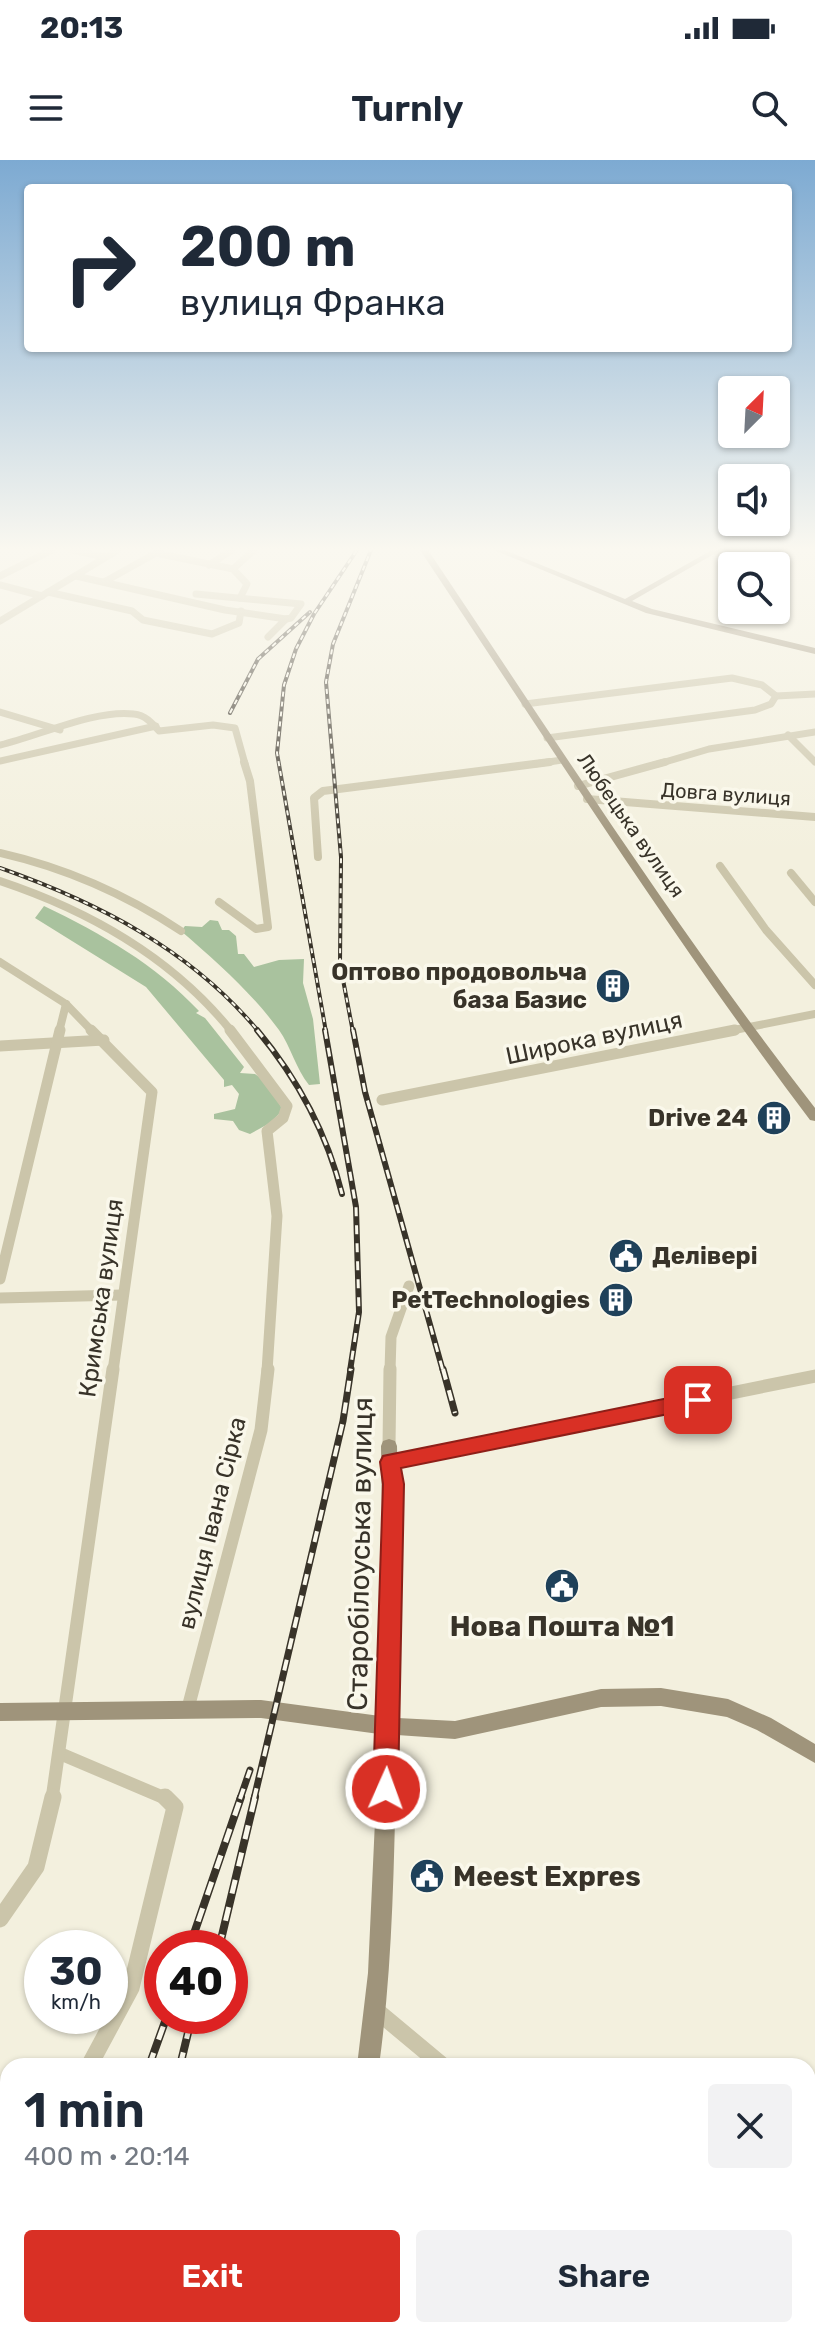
<!DOCTYPE html>
<meta charset="utf-8">
<style>
body{margin:0;font-family:Rubik,sans-serif;background:#f2f2f3;color:#1f2937;height:100vh;display:flex;flex-direction:column;font-size:30px;white-space:nowrap}
*{box-sizing:border-box;margin:0}
p{font-size:26px;color:#747a83}
.icon{flex:none;width:44px;height:44px;fill:none;stroke:currentColor;stroke-width:2;stroke-linecap:round;stroke-linejoin:round}
.map{position:relative;flex:1;overflow:hidden}
.side{position:absolute;left:0px;top:1898px;width:816px;height:280px;display:flex;flex-direction:column;background:#fff;border-radius:24px 24px 0 0;box-shadow:0 2px 6px #0004}
.side>*{flex:none}
.hud{position:absolute;left:24px;top:24px;width:768px;height:168px;border-radius:8px;box-shadow:0 2px 6px #0004;background:#fff;color:#1f2937;overflow:hidden}
.needle{width:52px;rotate:24deg}
.controls{position:absolute;left:718px;top:216px;display:grid;gap:16px}
.controls a{display:grid;place-items:center;width:72px;height:72px;border-radius:8px;background:#fff;box-shadow:0 2px 6px #0004;font-size:40px}
.speed{position:absolute;left:24px;top:1770px;display:flex;gap:16px;font-size:40px;font-weight:700;text-align:center}
.speed>*{display:grid;place-content:center;width:104px;height:104px;border-radius:50%;background:#fff;box-shadow:0 2px 6px #0004;line-height:1}
.speed small{font-size:20px;font-weight:400}
.speed .limit{border:12px solid #d22;background:#fff;color:#111}
.pin{position:absolute;display:grid;place-items:center;width:68px;height:68px;color:#fff;margin:-34px;border-radius:16px;box-shadow:0 4px 12px #0006}
.me{position:absolute;width:88px;margin:-44px;rotate:2deg;stroke-linejoin:round;filter:drop-shadow(0 0 6px #0008)}
.turn{display:flex;align-items:center;gap:28px;height:168px;padding:0 24px;font-size:36px}
.turn .icon{width:104px;height:104px;stroke-width:2.5}
.turn b{display:block;font-size:56px;line-height:68px}
.round{display:grid;place-items:center;flex:none;width:84px;height:84px;border-radius:8px;background:#f2f2f3}
.summary{display:flex;align-items:center;justify-content:space-between;height:136px;padding:0 24px}
h1{font-size:48px;font-weight:600;line-height:60px}
.primary-button{display:flex;gap:16px;margin-top:auto;padding:16px 24px}
.primary-button a{flex:1;height:92px;border-radius:8px;background:#d93025;color:#fff;font-size:32px;font-weight:600;line-height:92px;text-align:center}
.primary-button a+a{background:#f2f2f3;color:#1f2937}
.status{display:flex;justify-content:space-between;align-items:center;height:56px;padding:0 40px;background:#fff;direction:ltr}
.status svg{height:22px;fill:currentColor}
header{display:flex;justify-content:space-between;align-items:center;height:104px;padding:0 24px;background:#fff;font-size:36px;font-weight:600}
.map>svg:first-child{display:block}
</style>
<div class="status"><b>20:13</b><svg viewBox="0 0 49 12"><path d="M0 12V9h3v3zM5 12V6h3v6zM10 12V3h3v9zM15 12V0h3v12zM26 1h20v11H26zM47 4h2v5h-2z"/></svg></div>
<header><svg class="icon" aria-label="menu" viewBox="0 0 24 24"><path d="M4 6h16M4 12h16M4 18h16"/></svg>Turnly<svg class="icon" aria-label="search" viewBox="0 0 24 24"><circle cx="10" cy="10" r="6"/><path d="M15 15l6 6"/></svg></header>
<div class="map">
<svg width="815" height="2178" viewBox="0 0 815 2178">
<rect width="100%" height="100%" fill="#f3f0de"/>
<g fill="#a9c29e">
<path d="M 44,746 C 102,774 155,804 199,851 L 196,853 L 205,858 L 244,907 L 240,913 L 255,914 L 266,922 L 283,950 L 270,963 L 250,974 L 239,970 L 233,961 L 214,959 L 214,954 L 235,949 L 239,934 L 232,925 L 224,927 L 224,920 L 146,827 L 35,758 Z"/>
<path d="M 210,760 L 218,761 L 222,770 L 229,770 L 236,776 L 238,794 L 244,794 L 254,807 L 279,800 L 304,799 L 303,823 L 313,859 L 320,924 L 309,925 C 296,909 291,887 279,870 C 251,832 217,802 181,771 L 185,766 L 202,767 Z"/>
</g>
<g fill="none" stroke-linecap="round" stroke-linejoin="round">
<g stroke="#cbc5aa" stroke-width="7">
<polyline points="72,390 105,397"/>
<polyline points="209,405 232,390"/>
<polyline points="233,409 254,390"/>
<polyline points="0,416 52,390"/>
<polyline points="76,416 225,450 286,459 268,477"/>
<polyline points="104,422 156,393 233,409 247,424 240,438"/>
<polyline points="0,425 42,436"/>
<polyline points="48,432 132,451 143,460 212,474 239,463 241,451"/>
<polyline points="196,434 301,444 291,458 286,459"/>
<polyline points="0,461 118,390"/>
<polyline points="776,536 815,534"/>
<polyline points="525,544 732,518 762,525 776,536 771,544 755,550 547,578"/>
<polyline points="0,552 60,570"/>
<polyline points="788,575 815,602"/>
<path d="M 0,585 C 39,576 95,549 134,554 C 145,555 152,563 159,571 L 213,565 L 235,568 L 245,604"/>
<polyline points="0,601 156,566"/>
<polyline points="535,604 562,600"/>
<polyline points="658,604 709,589 815,572"/>
</g>
<g stroke="#cbc5aa" stroke-width="8">
<polyline points="578,626 665,602"/>
<polyline points="587,639 815,657"/>
<path d="M 0,693 C 66,708 125,734 181,771"/>
<polyline points="318,697 314,638 323,631 550,602"/>
<polyline points="720,706 766,770 815,825"/>
<polyline points="791,713 815,742"/>
<path d="M 0,721 C 90,751 172,797 232,872"/>
<polyline points="219,742 256,769 268,767 250,621 244,602"/>
<polyline points="0,802 66,844 93,872"/>
<polyline points="59,872 66,844"/>
<polyline points="724,872 815,854"/>
</g>
<g stroke="#cbc5aa" stroke-width="11">
<polyline points="91,870 152,932 113,1211"/>
<polyline points="230,870 287,946 283,958 267,971 277,1056 267,1211"/>
<polyline points="0,886 104,880"/>
<polyline points="382,940 735,870"/>
<polyline points="0,1119 60,870"/>
<polyline points="0,1138 122,1135"/>
<polyline points="390,1211 391,1177 409,1126"/>
</g>
<g stroke="#cbc5aa" stroke-width="13">
<polyline points="389,1286 390,1209"/>
<polyline points="390,1302 815,1216"/>
<polyline points="188,1548 261,1270 268,1209"/>
<polyline points="61,1594 167,1639"/>
<polyline points="52,1639 113,1209"/>
</g>
<g stroke="#cbc5aa" stroke-width="17">
<polyline points="0,1759 36,1707 53,1637"/>
<polyline points="377,1851 443,1906"/>
<polyline points="89,1906 131,1828 175,1647 165,1637"/>
<polyline points="0,2050 8,2037"/>
<polyline points="758,2170 767,2178"/>
</g>
<g fill="#9f947b" fill-rule="evenodd">
<path d="M 420,390 L 428,390 C 554,578 676,769 815,948 L 815,961 L 810,960 C 671,776 548,582 420,390 Z"/>
<polygon points="494,390 504,390 625,439 712,390 721,390 632,441 652,449 815,488 815,494 646,453"/>
<path d="M 389,1279 L 395,1281 L 397,1286 L 400,1425 L 398,1558 L 455,1561 L 601,1529 L 661,1528 L 728,1539 L 771,1558 L 815,1584 L 815,1603 L 757,1570 L 727,1557 L 661,1546 L 601,1547 L 455,1579 L 397,1575 C 394,1686 394,1797 379,1906 L 357,1906 L 368,1813 L 379,1574 L 261,1558 L 0,1561 L 0,1543 L 261,1540 L 380,1556 L 383,1425 L 381,1286 L 383,1281 Z"/>
<polygon points="318,2170 342,2170 341,2178 317,2178"/>
</g>
<g stroke="#383329" stroke-width="4">
<g id="rail-far3">
<polyline points="230,553 258,499 310,452"/>
<path d="M 0,708 C 99,743 191,790 259,872"/>
<polyline points="326,872 277,593 284,525 296,489 314,454 357,390"/>
<polyline points="353,872 340,804 341,697 326,522 333,484 371,390"/>
</g>
</g>
<g stroke="#383329" stroke-width="6">
<g id="rail-far2">
<path d="M 257,870 C 297,918 327,973 342,1034"/>
<polyline points="325,870 356,1047 359,1152 350,1211"/>
<polyline points="353,870 365,932 443,1211"/>
</g>
</g>
<g stroke="#383329" stroke-width="7">
<g id="rail-far1">
<polyline points="443,1209 455,1253"/>
<polyline points="240,1639 250,1610"/>
<polyline points="254,1639 343,1261 351,1209"/>
</g>
</g>
<g stroke="#383329" stroke-width="8">
<g id="rail">
<polyline points="189,1788 241,1637"/>
<polyline points="219,1788 255,1637"/>
<polyline points="149,1906 167,1856"/>
<polyline points="180,1906 192,1856"/>
<polyline points="0,2120 8,2111"/>
<polyline points="12,2178 16,2170"/>
<polyline points="31,2178 34,2170"/>
<polyline points="83,2178 84,2170"/>
<polyline points="115,2178 117,2170"/>
<polyline points="128,2178 130,2170"/>
</g>
</g>
<use href="#rail-far3" stroke="#faf8eb" stroke-width="2" stroke-dasharray="5" stroke-linecap="butt"/>
<use href="#rail-far2" stroke="#faf8eb" stroke-width="3" stroke-dasharray="9" stroke-linecap="butt"/>
<use href="#rail-far1" stroke="#faf8eb" stroke-width="4" stroke-dasharray="11" stroke-linecap="butt"/>
<use href="#rail" stroke="#faf8eb" stroke-width="5" stroke-dasharray="14" stroke-linecap="butt"/>
</g>
<linearGradient id="sky" x2="0" y2="1"><stop stop-color="#7daad2"/><stop offset="0.56" stop-color="#faf8f0"/><stop offset="1" stop-color="#faf8f0" stop-opacity="0"/></linearGradient>
<rect width="815" height="695" fill="url(#sky)"/>
<polygon fill="#d93025" stroke="#8d1f18" stroke-width="2" points="698,1232 705,1234 708,1240 705,1245 698,1248 401,1308 404,1324 398,1629 395,1638 386,1641 377,1638 373,1629 383,1324 380,1302 383,1296"/>
<defs>
<g id="building-disc" transform="scale(1.8)"><circle r="9.5" fill="#1f415a" stroke="#faf8eb"/><path d="M-4-6H4V6H1V3H-1V6H-4ZM-2.5-4.3h1.7v1.8h-1.7ZM.8-4.3h1.7v1.8H.8ZM-2.5-1h1.7V.8h-1.7ZM.8-1h1.7V.8H.8Z" fill="#fff"/></g>
<g id="civic-disc" transform="scale(1.8)"><circle r="9.5" fill="#1f415a" stroke="#faf8eb"/><path d="M-.6-6.5H3V-4.5H.6V-3L4-1V1h2V6H-6V1h2V-1L-.6-3ZM-1.2 2.5V6h2.4V2.5Z" fill="#fff"/></g>
</defs>
<g fill-rule="evenodd">
<use href="#building-disc" x="613" y="826"/>
<use href="#building-disc" x="774" y="958"/>
<use href="#civic-disc" x="626" y="1096"/>
<use href="#building-disc" x="616" y="1140"/>
<use href="#civic-disc" x="562" y="1426"/>
<use href="#civic-disc" x="427" y="1716"/>
</g>
<g text-anchor="middle" dominant-baseline="central" stroke-width="7" stroke-linejoin="round" paint-order="stroke">
<g font-size="20" fill="#383329" stroke="#faf8eb">
<text transform="translate(726 634) rotate(4)">Довга вулиця</text>
<text transform="translate(631 665) rotate(55)">Любецька вулиця</text>
</g>
<g font-size="24" font-weight="bold" fill="#383329" stroke="#faf8eb" text-anchor="end">
<text x="587" y="812">Оптово продовольча<tspan x="587" dy="28">база Базис</tspan></text>
<text x="748" y="958">Drive 24</text>
<text x="652" y="1096" text-anchor="start">Делівері</text>
<text x="590" y="1140">PetTechnologies</text>
</g>
<g font-size="24" fill="#383329" stroke="#faf8eb">
<text transform="translate(594 878) rotate(-12)">Широка вулиця</text>
<text transform="translate(101 1138) rotate(-82)">Кримська вулиця</text>
<text transform="translate(212 1363) rotate(-76)">вулиця Івана Сірка</text>
</g>
<g font-size="28" fill="#383329" stroke="#faf8eb">
<text transform="translate(360 1394) rotate(-89)">Старобілоуська вулиця</text>
</g>
<g font-size="28" font-weight="bold" fill="#383329" stroke="#faf8eb">
<text x="562" y="1466">Нова Пошта №1</text>
<text x="453" y="1716" text-anchor="start">Meest Expres</text>
</g>
</g>
</svg>
<div class="controls">
<a><svg class="needle" viewBox="-14 -14 28 28"><path d="M0-13l5 13h-10z" fill="#e53935"/><path d="M0 13l5-13h-10z" fill="#747a83"/></svg></a>
<a><svg class="icon" aria-label="sound" viewBox="0 0 24 24"><path d="M4 9h4l5-4v14l-5-4H4zM17 9q2 3 0 6"/></svg></a>
<a><svg class="icon" aria-label="search" viewBox="0 0 24 24"><circle cx="10" cy="10" r="6"/><path d="M15 15l6 6"/></svg></a>
</div>
<div class="speed"><div>30<small>km/h</small></div><div class="limit">40</div></div>
<div class="pin" style="left:698px;top:1240px;background:#d93025"><svg class="icon" aria-label="arrive" viewBox="0 0 24 24"><path d="M6 21V4h12l-3 4 3 4H6"/></svg></div>
<svg class="me" style="left:386px;top:1629px" viewBox="-20 -20 40 40"><circle r="17" fill="#d93025" stroke="#fff" stroke-width="3"/><path d="M0-11L8 9 0 5-8 9z" fill="#fff"/></svg>
<div class="hud">
<div class="turn"><svg class="icon" aria-label="right" viewBox="0 0 24 24"><path d="M7 20v-9h11M14 6l5 5-5 5"/></svg><div><b>200 m</b>вулиця Франка</div></div>
</div>
<section class="side">
<div class="summary"><div><h1>1 min</h1><p>400 m · 20:14</p></div><a class="round"><svg class="icon" aria-label="close" viewBox="0 0 24 24"><path d="M6 6l12 12M18 6L6 18"/></svg></a></div>
<div class="primary-button"><a>Exit</a><a>Share</a></div>
</section>
</div>
